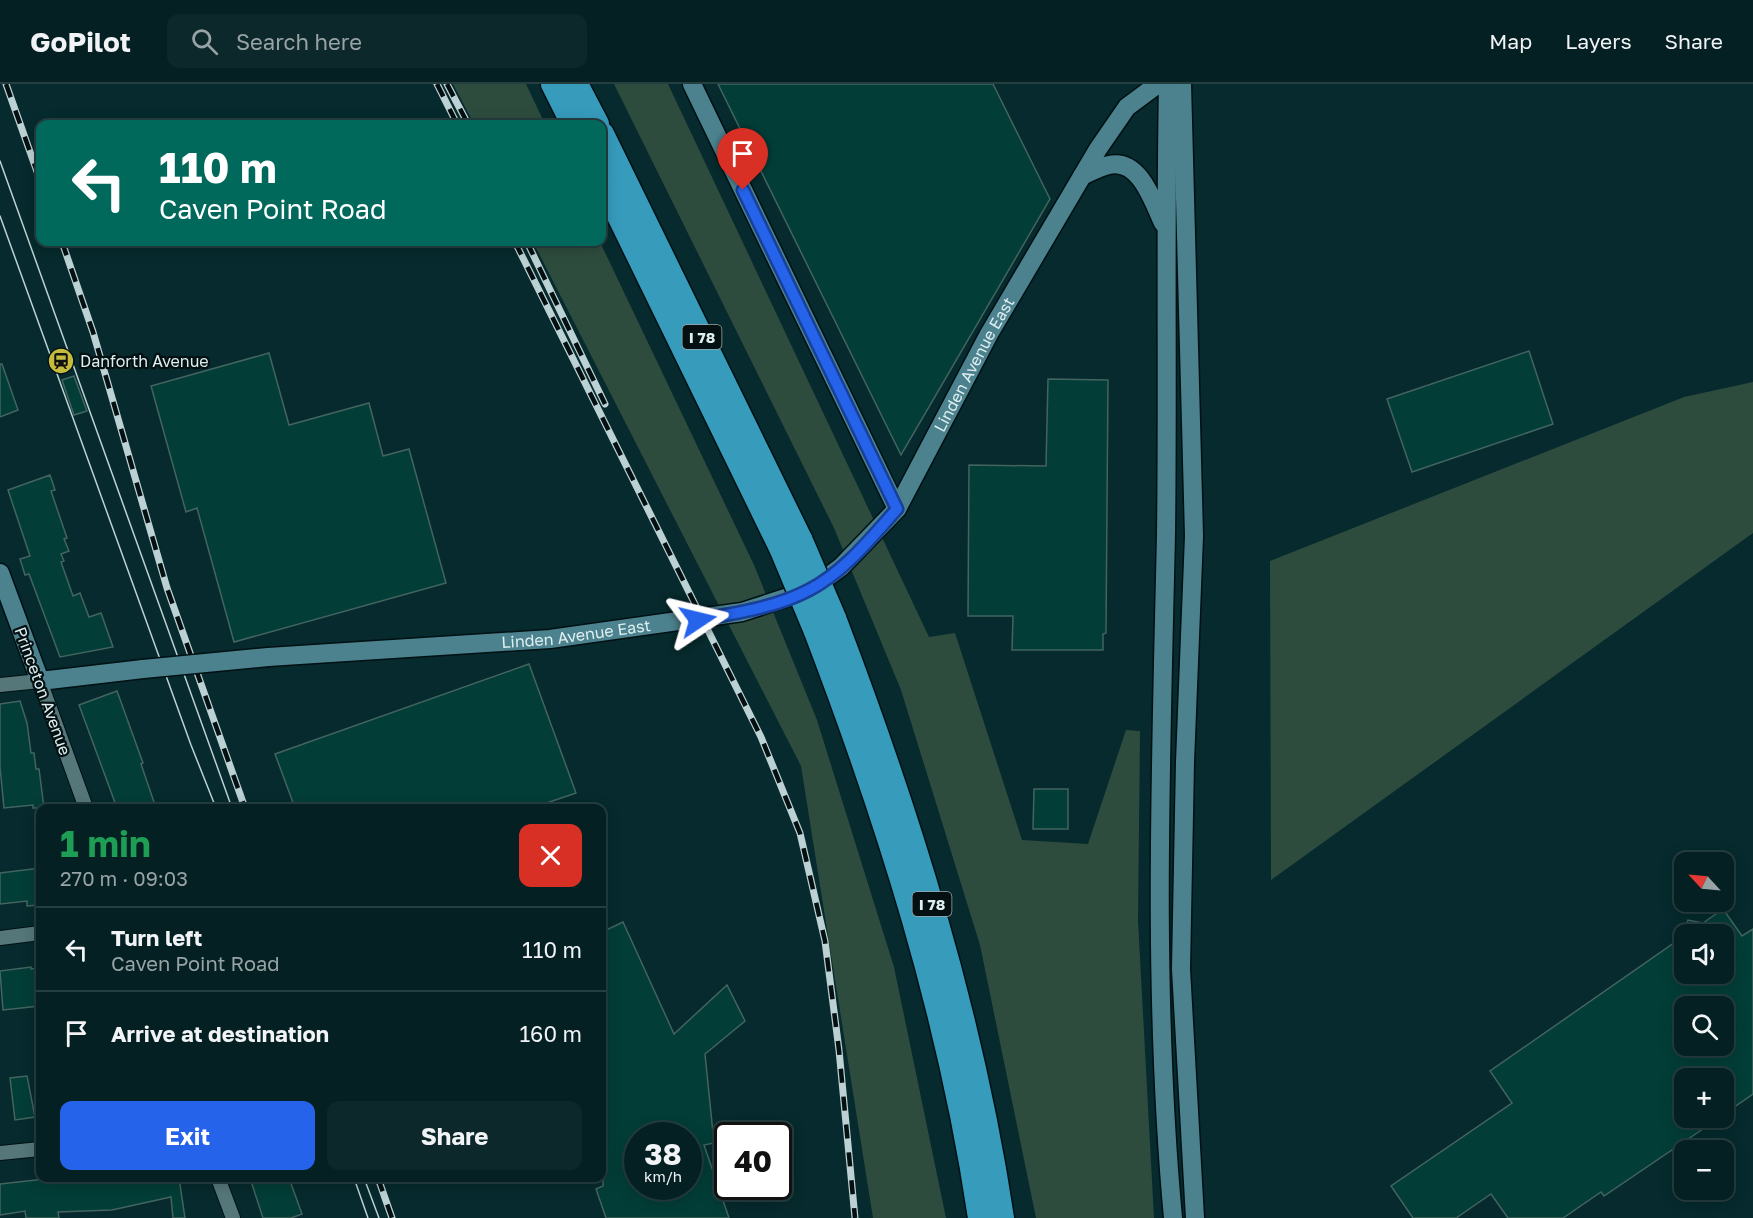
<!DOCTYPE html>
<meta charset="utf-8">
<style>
body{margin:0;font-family:"Golos Text",sans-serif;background:#0d282a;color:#f1f3f6;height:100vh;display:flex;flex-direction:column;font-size:22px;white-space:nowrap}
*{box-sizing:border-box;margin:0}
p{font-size:20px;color:#97a3a5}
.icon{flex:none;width:33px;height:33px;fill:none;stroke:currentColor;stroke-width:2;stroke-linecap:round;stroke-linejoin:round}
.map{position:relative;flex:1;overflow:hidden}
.details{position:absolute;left:36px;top:720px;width:570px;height:378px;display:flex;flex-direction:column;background:#042022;border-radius:12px;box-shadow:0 3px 15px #0003,0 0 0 2px #253e40}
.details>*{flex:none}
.guide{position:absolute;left:36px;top:36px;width:570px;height:126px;border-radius:12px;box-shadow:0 3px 15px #0003,0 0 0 2px #253e40;background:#00695c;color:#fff;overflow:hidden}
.needle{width:39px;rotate:296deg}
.tools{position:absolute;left:1674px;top:768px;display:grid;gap:12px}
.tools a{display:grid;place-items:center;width:60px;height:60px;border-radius:12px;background:#042022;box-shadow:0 3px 15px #0003,0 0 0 2px #253e40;font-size:30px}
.speed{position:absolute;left:624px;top:1038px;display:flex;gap:12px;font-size:30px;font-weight:700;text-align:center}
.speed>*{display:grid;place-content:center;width:78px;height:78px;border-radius:50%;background:#042022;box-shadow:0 3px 15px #0003,0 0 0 2px #253e40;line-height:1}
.speed small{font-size:15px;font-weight:400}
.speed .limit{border:3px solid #111;border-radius:9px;background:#fff;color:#111}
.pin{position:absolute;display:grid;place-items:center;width:51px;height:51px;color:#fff;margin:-62px -26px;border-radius:50% 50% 50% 0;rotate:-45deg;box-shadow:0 0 6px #0007}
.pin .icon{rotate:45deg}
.me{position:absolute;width:66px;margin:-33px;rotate:80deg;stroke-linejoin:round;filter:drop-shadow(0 0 4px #0008)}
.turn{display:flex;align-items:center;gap:21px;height:126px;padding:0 24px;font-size:27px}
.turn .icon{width:78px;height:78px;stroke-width:2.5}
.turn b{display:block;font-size:42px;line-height:51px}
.round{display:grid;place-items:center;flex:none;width:63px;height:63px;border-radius:12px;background:#0d282a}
.overview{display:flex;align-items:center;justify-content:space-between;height:102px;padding:0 24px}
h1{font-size:36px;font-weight:700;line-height:45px;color:#1e9e55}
.cta{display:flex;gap:12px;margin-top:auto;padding:12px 24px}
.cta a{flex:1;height:69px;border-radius:12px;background:#2563eb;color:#fff;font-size:24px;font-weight:700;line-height:69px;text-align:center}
.cta a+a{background:#0d282a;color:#f1f3f6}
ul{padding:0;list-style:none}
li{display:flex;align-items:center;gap:18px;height:84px;padding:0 24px;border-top:2px solid #253e40}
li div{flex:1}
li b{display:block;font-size:22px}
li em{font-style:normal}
header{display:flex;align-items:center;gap:36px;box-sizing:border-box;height:84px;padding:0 30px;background:#042022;border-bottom:2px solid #253e40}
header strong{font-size:28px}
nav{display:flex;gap:33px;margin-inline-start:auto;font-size:21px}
.search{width:420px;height:54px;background:#0d282a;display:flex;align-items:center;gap:15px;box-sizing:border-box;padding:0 21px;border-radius:12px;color:#97a3a5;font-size:22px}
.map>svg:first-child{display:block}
</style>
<header>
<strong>GoPilot</strong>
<div class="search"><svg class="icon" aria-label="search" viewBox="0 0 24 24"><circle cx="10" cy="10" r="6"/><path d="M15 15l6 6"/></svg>Search here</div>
<nav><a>Map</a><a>Layers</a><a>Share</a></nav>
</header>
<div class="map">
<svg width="1753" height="1134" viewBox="0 0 1753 1134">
<rect width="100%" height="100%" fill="#062a2d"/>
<g fill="#2e4c3e">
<polygon points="453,0 526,0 545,40 474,40"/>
<polygon points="614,0 668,0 929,553 955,549 1022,756 1088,760 1126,646 1140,647 1138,837 1154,1134 1036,1134 980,861 901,606 834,444"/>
<polygon points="533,158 600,158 754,481 817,636 894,883 946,1134 873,1134 801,682"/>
<polygon points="1753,298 1753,449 1271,796 1270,477 1684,313"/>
</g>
<g fill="#033d37" stroke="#43645f" stroke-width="1.5" fill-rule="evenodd">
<polygon points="718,0 993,0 1050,115 901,371"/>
<polygon points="1529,267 1553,340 1412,388 1387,315"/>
<polygon points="269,269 289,341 369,319 383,372 409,365 446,499 234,558 197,424 186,428 151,302"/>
<polygon points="0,280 2,280 18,326 0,333"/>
<polygon points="74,292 87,327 74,331 62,296"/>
<polygon points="1048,295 1108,296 1106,549 1103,550 1103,566 1012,566 1013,532 968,532 969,381 1046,382"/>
<polygon points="50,391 55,406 51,407 67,454 64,455 69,467 61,470 64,477 61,478 73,512 80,509 89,533 101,529 113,563 60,573 29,490 25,491 20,475 30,472 8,406"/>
<polygon points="529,580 576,709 532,724 295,724 275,670"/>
<polygon points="117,607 143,679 141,680 156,724 117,724 79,621"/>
<polygon points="20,617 27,639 31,669 34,669 36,685 39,685 44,724 33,724 33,721 4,724 0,683 0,620"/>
<polygon points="1034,705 1068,705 1068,745 1033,745"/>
<polygon points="40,784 40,821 27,822 27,817 0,820 0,789"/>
<path d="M 1723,825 L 1742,852 L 1753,845 L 1753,1010 L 1724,1030 L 1724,994 L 1684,994 L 1684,1034 L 1719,1034 L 1604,1112 L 1601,1108 L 1563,1134 L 1508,1134 L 1491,1110 L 1456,1134 L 1413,1134 L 1391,1102 L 1512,1019 L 1490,987 L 1684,852 L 1684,890 L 1724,890 L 1724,850 L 1684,850 L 1688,836 L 1703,839 ZM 1684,922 L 1724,922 L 1724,962 L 1684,962 Z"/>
<path d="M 623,838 L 674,950 L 727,901 L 745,937 L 705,970 L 714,1059 L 704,1061 L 729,1134 L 606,1134 L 596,1105 L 603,1102 L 602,848 ZM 638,1052 L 688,1052 L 688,1102 L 638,1102 Z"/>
<polygon points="31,883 31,885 40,884 40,922 3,926 0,887"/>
<polygon points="27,992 35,1033 15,1036 10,994"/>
<polygon points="54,1094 179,1094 185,1134 173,1134 171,1113 112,1126 58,1128 59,1134 26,1134 25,1127 0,1131 0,1100"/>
<polygon points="250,1094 289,1094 302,1130 291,1134 263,1134"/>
</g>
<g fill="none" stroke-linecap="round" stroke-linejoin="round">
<g stroke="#001114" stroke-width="16">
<g id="street">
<polyline points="0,601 40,597 86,724"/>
<polyline points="0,854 40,849"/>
<polyline points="0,1069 40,1065"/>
<polyline points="218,1094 233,1134"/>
</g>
</g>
<g stroke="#001114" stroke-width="21">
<g id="secondary">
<polyline points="692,0 897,425"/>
<path d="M 1168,0 C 1165,150 1168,300 1166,450 C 1161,678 1152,907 1173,1134"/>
<polyline points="1182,0 1194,452 1185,678 1181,885 1195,1134"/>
<path d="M 1082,92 C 1090,88 1100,83 1109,81 C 1140,74 1153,118 1163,139"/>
<polyline points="0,489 40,597 143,585"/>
<path id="s1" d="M 268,573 L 550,555 L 742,528 L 810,506 L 841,483 L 897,425 L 989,250 L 1098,65 L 1127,23 L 1158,0"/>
</g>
</g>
<g stroke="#001114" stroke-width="27">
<g id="highway">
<polyline points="553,0 573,40"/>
<polyline points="576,0 597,40"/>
<polyline points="602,50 801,457"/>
<polyline points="602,97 782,466"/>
<path d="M 834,534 C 908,728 971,928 1002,1134"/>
<path d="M 815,545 C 888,736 950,931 980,1134"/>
</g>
</g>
<use href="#street" stroke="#55777a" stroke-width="14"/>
<use href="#secondary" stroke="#4c828e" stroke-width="18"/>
<use href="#highway" stroke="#379bbc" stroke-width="24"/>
<g stroke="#bcd1d3" stroke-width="1.5">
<polyline points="0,77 232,724"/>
<polyline points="0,132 191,661 216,724"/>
<polyline points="354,1094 368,1134"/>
<polyline points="364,1094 379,1134"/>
</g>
<g stroke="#bcd1d3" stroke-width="7">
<g id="rail">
<polyline points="6,0 40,96"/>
<polyline points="437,0 457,40"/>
<polyline points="447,0 468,40"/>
<polyline points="62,158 93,248 167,504 245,724"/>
<polyline points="515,158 761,653 800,749 825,857 839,966 855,1134"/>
<polyline points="527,158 605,320"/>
<polyline points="378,1094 392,1134"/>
</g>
</g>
<use href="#rail" stroke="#041011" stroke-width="4.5" stroke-dasharray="14" stroke-linecap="butt"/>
<g stroke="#001114" stroke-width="21" stroke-linecap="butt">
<polyline id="secondary-bridge" points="143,585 268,573"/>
</g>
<g stroke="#001114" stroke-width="27" stroke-linecap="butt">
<g id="highway-bridge">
<polyline points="801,457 834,534"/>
<polyline points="782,466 815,545"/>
</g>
</g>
<use href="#secondary-bridge" stroke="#4c828e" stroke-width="18"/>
<use href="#highway-bridge" stroke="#379bbc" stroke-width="24"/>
</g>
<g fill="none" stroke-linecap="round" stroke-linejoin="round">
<g stroke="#184099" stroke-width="15">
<path id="route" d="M 698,536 C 735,529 775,524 809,506 C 844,488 871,454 897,425 L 743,106"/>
</g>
<use href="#route" stroke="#2563eb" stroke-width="10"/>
</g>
<defs>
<g id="station-disc" transform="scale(1.35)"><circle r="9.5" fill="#c5bc3d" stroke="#041011"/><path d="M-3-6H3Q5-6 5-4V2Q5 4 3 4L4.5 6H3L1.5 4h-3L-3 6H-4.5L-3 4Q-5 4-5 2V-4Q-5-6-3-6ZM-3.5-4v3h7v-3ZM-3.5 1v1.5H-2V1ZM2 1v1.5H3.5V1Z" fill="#111"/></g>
</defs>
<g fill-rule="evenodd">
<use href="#station-disc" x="61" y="277"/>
</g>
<g text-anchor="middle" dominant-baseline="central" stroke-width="4.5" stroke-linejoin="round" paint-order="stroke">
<g fill="#041011" stroke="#9cacae" stroke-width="1.5">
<rect x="682.5" y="241" width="39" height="24" rx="4.5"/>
<rect x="912.5" y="808" width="39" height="24" rx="4.5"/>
</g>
<g font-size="15" font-weight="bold" fill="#ddeff1">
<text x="702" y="253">I 78</text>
<text x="932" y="820">I 78</text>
</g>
<g font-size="16" fill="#ddeff1" stroke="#041011" text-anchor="start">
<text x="80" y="277">Danforth Avenue</text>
</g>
<g font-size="16" fill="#ddeff1" stroke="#041011">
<text stroke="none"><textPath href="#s1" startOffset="831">Linden Avenue East</textPath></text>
<text stroke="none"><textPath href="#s1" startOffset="309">Linden Avenue East</textPath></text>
<text transform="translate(43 607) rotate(70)">Princeton Avenue</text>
</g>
</g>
</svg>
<div class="tools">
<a><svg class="needle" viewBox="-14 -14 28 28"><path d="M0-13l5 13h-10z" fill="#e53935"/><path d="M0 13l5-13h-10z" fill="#97a3a5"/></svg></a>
<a><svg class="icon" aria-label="sound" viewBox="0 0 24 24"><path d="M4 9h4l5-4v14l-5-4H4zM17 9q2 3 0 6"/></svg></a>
<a><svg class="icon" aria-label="search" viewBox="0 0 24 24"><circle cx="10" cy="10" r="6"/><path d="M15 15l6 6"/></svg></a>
<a>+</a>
<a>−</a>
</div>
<div class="speed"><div>38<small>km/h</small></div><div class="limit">40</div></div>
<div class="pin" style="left:743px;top:106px;background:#d93025"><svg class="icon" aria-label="arrive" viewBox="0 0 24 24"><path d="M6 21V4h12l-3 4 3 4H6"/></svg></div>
<svg class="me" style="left:698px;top:536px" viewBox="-20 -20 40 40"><path d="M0-17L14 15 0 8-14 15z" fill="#2563eb" stroke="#fff" stroke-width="4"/></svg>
<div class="guide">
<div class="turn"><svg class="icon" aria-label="left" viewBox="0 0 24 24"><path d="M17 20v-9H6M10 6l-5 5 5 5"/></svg><div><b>110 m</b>Caven Point Road</div></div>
</div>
<section class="details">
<div class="overview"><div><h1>1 min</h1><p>270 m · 09:03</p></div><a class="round" style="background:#d93025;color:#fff"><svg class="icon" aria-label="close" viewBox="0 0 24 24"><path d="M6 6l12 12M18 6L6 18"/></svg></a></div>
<ul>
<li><svg class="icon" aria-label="left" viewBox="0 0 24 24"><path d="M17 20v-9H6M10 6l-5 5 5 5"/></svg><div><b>Turn left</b><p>Caven Point Road</p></div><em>110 m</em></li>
<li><svg class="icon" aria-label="arrive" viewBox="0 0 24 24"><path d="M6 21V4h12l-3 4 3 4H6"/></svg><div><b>Arrive at destination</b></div><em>160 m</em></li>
</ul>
<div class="cta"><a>Exit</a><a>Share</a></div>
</section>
</div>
